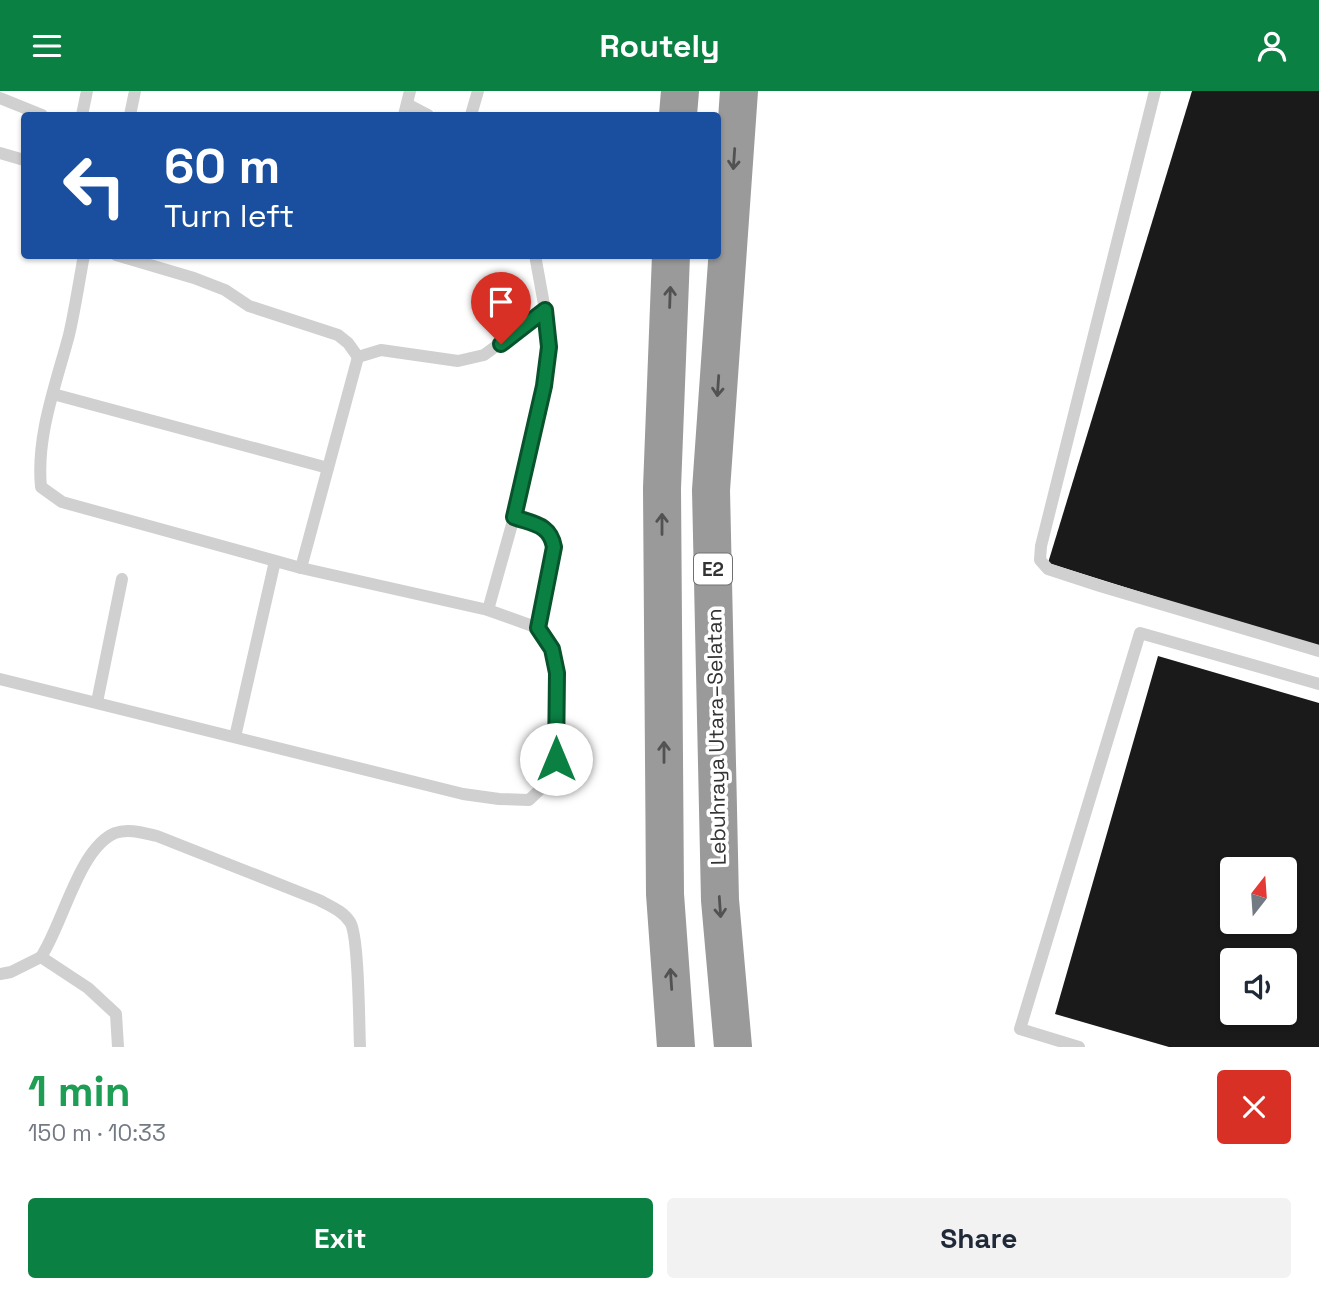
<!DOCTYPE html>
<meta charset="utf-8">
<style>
body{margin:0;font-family:"Space Grotesk",sans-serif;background:#f2f2f3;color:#1f2937;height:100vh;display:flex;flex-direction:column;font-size:26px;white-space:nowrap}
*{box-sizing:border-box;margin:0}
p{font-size:23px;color:#747a83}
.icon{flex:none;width:38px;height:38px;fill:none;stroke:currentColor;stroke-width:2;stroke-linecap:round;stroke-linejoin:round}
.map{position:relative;height:956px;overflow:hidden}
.side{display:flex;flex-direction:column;background:#fff;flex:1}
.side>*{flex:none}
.hud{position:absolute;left:21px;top:21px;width:700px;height:147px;border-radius:7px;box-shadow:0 2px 5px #0004;background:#1a4fa0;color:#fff;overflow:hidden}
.needle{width:46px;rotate:17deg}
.buttons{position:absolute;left:1220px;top:766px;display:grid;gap:14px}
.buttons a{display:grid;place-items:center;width:77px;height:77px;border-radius:7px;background:#fff;box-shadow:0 2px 5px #0004;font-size:35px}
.pin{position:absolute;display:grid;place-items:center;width:60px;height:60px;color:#fff;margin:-72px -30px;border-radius:50% 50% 50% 0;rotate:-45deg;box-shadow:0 0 7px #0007}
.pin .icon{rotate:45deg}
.me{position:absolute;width:77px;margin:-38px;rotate:0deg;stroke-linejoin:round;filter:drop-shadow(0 0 5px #0008)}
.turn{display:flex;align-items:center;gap:24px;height:147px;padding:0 28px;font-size:32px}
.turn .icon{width:91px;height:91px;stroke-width:2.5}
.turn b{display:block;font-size:49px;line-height:60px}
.round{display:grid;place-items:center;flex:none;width:74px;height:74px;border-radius:7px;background:#f2f2f3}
.overview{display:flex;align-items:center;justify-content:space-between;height:119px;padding:0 28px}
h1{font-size:42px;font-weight:700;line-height:52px;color:#1e9e55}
.cta{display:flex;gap:14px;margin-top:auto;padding:14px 28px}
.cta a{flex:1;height:80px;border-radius:7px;background:#0b8043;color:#fff;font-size:28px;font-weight:700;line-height:80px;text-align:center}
.cta a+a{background:#f2f2f3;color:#1f2937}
header{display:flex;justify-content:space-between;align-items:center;height:91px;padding:0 28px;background:#0b8043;color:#fff;font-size:32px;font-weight:700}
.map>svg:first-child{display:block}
</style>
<header><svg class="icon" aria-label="menu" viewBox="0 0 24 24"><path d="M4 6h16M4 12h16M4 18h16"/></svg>Routely<svg class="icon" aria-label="person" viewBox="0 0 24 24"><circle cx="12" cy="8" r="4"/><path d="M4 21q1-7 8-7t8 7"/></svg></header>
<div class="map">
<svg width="1319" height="956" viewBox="0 0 1319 956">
<rect width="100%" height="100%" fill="#fff"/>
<g fill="#1a1a1a" fill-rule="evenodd">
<polygon points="1192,0 1319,0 1319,557 1048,472"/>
<path d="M 1158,565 L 1319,612 L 1319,956 L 1169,956 L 1055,923 ZM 1232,779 L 1284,779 L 1284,831 L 1232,831 ZM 1232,870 L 1284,870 L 1284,922 L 1232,922 Z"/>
</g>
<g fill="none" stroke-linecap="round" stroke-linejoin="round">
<g stroke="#d0d0d0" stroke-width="12">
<polyline points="1155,0 1041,455 1040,469 1048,478 1100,495 1319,560"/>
<polyline points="0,7 42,24"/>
<polyline points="407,13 428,24"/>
<polyline points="82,24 87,0"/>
<polyline points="130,24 135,0"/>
<polyline points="404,24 410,0"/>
<polyline points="471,24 478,0"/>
<polyline points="0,62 24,69"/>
<polyline points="116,164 194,187 225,199 249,215 338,244 348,252 358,266"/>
<polyline points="358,266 381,259 458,270 484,264 545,219"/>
<polyline points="53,303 328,377"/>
<path d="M 514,426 C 533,433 550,433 554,456 L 538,537"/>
<polyline points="301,477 358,266"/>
<polyline points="488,519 514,426 545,295 549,256 545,219 535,164"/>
<path d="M 0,588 L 463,703 L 499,708 L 529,709 L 546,693 L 556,668 L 557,582 L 552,558 L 538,537 L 488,519 L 301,477 L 62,411 L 41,396 C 36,345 56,293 69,244 C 75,218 79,191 84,164"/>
<polyline points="97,611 122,488"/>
<polyline points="235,646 275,470"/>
<path d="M 41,866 C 63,833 79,757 115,742 C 128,737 144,742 157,745 L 319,809 C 330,815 343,820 350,831 C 359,844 359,935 360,956"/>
<polyline points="0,883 11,881 41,866 88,897 116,923 118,956"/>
<polyline points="1079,956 1020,938 1140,542 1319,593"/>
</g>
<g stroke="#9a9a9a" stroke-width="38">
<polyline points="678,24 680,0"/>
<polyline points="671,164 662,397 665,803 676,956"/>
<polyline points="733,956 720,809 711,399 739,0"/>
</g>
</g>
<defs><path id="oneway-shaft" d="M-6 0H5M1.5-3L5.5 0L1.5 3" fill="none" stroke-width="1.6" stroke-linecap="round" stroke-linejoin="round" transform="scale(1.75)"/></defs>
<g stroke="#525252">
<use href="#oneway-shaft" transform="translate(734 68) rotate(94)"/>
<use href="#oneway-shaft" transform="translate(670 206) rotate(-88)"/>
<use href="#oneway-shaft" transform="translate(718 295) rotate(94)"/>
<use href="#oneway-shaft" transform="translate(662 433) rotate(-90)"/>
<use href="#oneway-shaft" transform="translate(664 661) rotate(-90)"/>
<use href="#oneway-shaft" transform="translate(720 816) rotate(86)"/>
<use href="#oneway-shaft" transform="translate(671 888) rotate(-94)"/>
</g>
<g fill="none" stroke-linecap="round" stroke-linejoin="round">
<g stroke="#07532c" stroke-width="18">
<path id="route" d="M 501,253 L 545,219 L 549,256 L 544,295 L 514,426 C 533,433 550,433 554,456 L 538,537 L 552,558 L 557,582 L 556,668"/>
</g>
<use href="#route" stroke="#0b8043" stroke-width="12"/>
</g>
<g text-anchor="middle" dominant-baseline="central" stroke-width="7" stroke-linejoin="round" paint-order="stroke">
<rect fill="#fff" stroke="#707070" stroke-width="2" x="694" y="462.5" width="38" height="31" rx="5"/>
<g font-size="19" font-weight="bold" fill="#333">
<text x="713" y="478">E2</text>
</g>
<g font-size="21" fill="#333" stroke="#fff">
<text transform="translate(716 646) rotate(-91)">Lebuhraya Utara–Selatan</text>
</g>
</g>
</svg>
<div class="buttons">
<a><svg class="needle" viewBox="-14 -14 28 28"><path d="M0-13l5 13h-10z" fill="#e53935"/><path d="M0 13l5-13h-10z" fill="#747a83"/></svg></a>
<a><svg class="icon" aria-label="sound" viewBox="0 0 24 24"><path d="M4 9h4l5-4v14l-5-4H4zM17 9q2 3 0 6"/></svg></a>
</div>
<div class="pin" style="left:501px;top:253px;background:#d93025"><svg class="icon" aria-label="arrive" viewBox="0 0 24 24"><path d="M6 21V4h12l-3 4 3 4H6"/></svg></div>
<svg class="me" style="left:556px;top:668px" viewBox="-20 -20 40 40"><circle r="19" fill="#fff"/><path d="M0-13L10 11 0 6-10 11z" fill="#0b8043"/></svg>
<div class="hud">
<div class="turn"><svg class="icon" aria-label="left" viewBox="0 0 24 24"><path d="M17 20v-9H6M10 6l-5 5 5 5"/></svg><div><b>60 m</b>Turn left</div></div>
</div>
</div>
<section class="side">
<div class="overview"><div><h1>1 min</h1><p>150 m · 10:33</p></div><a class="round" style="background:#d93025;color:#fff"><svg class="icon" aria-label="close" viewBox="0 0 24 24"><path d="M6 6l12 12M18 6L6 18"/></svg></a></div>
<div class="cta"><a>Exit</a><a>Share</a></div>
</section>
